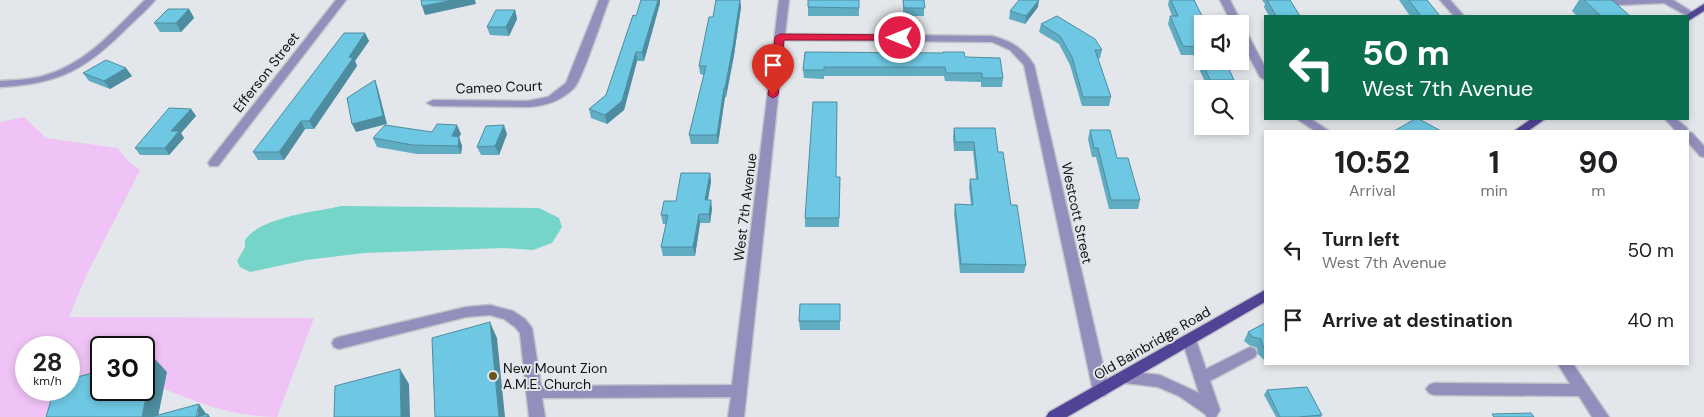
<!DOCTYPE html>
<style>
body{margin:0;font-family:"DM Sans",sans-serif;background:#f6f6f6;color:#202124;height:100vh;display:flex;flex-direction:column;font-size:19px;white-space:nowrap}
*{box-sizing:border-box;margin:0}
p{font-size:16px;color:#757577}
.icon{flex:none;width:28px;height:28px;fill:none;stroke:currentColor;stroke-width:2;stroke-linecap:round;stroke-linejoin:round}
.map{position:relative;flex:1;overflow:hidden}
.details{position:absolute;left:1264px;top:130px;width:425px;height:235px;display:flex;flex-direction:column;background:#fff;border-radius:0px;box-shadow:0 2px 8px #0003}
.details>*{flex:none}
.guide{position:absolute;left:1264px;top:15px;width:425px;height:105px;border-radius:0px;box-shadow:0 2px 8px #0003;background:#0b6e4f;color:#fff;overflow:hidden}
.tools{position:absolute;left:1194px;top:15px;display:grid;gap:10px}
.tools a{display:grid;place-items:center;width:55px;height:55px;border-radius:0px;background:#fff;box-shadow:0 2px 8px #0003;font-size:25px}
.speed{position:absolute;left:15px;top:336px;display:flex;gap:10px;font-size:25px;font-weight:700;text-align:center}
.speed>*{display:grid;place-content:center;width:65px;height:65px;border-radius:50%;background:#fff;box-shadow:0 2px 8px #0003;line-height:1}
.speed small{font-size:12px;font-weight:400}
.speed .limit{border:2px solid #111;border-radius:8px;background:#fff;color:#111}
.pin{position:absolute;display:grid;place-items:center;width:42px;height:42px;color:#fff;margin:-51px -21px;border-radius:50% 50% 50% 0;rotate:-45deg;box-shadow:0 0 5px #0007}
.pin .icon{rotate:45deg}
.me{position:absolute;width:55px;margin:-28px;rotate:270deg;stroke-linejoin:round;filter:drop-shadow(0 0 4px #0008)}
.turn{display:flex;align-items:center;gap:18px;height:105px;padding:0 15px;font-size:22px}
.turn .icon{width:65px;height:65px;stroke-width:2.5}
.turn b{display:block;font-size:35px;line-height:42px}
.eta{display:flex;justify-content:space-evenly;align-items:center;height:85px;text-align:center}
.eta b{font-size:30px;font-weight:700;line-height:35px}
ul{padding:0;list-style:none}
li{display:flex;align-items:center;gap:15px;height:70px;padding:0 15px}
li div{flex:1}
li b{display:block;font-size:19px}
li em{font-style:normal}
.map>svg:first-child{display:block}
</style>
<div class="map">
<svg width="1704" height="417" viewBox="0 0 1704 417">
<rect width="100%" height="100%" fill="#e3e6ea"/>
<path fill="#f0c3f6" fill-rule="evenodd" d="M 24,117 L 46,138 L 117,148 L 130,163 L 140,170 L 86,276 L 69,317 L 314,318 L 277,417 C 230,417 186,399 144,380 L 144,348 L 101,348 L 101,376 L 62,398 L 44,417 L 0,417 L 0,122 ZM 26,348 L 69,348 L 69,390 L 26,390 Z"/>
<path fill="#75d5c9" d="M 341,206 L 539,208 L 559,218 L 562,227 L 552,243 L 533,250 L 503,248 L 364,253 L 306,260 L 250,272 L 240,267 L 237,261 L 245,247 L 245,240 C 261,217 314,212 341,206 Z"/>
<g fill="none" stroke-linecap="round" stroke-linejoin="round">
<g stroke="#c1c4c8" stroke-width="3">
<g id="minor">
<path d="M 145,0 L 155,0 C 147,10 137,18 128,27 C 86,69 60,84 0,87 L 0,81 C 16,80 31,80 46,75 C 87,63 115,29 145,0 Z"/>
<polygon points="336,0 346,0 218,166 210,166 208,163 210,160"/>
<path d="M 599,0 L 609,0 C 603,15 582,81 574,88 C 561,101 546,106 528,107 L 433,106 L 427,103 L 433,100 L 528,101 L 548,97 L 566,83 Z"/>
<path d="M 779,0 L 789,0 L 785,34 L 992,36 C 1011,41 1023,48 1034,65 L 1109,391 L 1106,395 L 1101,397 L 1096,395 L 1093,391 L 1024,65 L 1010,50 L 992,42 L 784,40 L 744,417 L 728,417 L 731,397 L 542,398 L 545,417 L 529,417 L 520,333 L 515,327 L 504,319 L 490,315 L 466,317 L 339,349 L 334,347 L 332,343 L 334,339 L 339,337 L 466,307 L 490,305 L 513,311 L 525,319 L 532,328 L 541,386 L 732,385 Z"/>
<polygon points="1220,0 1230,0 1242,24 1240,26 1245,29 1265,67 1265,80 1260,77 1240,39 1240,24 1232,24"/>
<polygon points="1440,0 1450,0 1464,16 1454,16"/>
<polygon points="1599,0 1673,0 1697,15 1692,18 1689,17 1664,3 1597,6 1592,3"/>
<polygon points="1297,119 1311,119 1329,131 1315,131"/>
<polygon points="1665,119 1676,119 1687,128 1688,132 1692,133 1704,146 1704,157 1700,156 1688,142 1688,131 1676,131"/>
<polygon points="1189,334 1194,336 1196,340 1206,369 1250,347 1255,349 1257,353 1255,357 1210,381 1220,410 1216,417 1207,417 1205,414 1179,396 1158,387 1125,383 1120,381 1118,377 1120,373 1125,371 1160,375 1199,393 1182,340 1184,336"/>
<polygon points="1558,364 1573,364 1609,417 1592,417 1579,396 1434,395 1429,393 1426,389 1429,385 1434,383 1570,384"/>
</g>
</g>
<g stroke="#c1c4c8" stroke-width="3">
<g id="major">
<polygon points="1704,4 1704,11 1688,21 1688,16 1685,16"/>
<polygon points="1531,119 1545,119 1528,131 1514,131"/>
<polygon points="1265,290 1265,302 1067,417 1046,417 1049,412"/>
</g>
</g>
<use href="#minor" fill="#928fbd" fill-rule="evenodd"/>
<use href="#major" fill="#514395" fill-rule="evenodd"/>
</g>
<g fill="#5facc3">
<polygon points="716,0 740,0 741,7 734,55 726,97 725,97 718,144 691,144 689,135 704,75 700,74 699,66 713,17"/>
<polygon points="859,0 859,16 808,16 808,7"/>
<rect x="903" y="0" width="21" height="16"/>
<polygon points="1169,0 1194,0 1234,80 1231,89 1208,89 1193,55 1181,55 1168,24 1170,16 1172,16 1168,5"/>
<polygon points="1262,0 1290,0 1300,16 1269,16 1264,7 1265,4"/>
<polygon points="1399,0 1427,0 1440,16 1410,16"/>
<polygon points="1579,0 1612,0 1630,16 1577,16 1572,11"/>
<polygon points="660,3 644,61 637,61 624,110 607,124 591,118 589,109 606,95 636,16"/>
<polygon points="1038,7 1025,24 1009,19 1010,11"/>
<polygon points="189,9 194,18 181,32 160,32 154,23"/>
<polygon points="515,10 517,19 509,36 490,35 487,27"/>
<polygon points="1041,24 1102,50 1100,58 1098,59 1111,97 1109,106 1082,106 1070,65 1059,44 1039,32"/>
<polygon points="365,33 369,41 355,61 357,66 314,129 305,129 284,160 258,160 253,152"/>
<polygon points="805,52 943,53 965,57 1003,78 1002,87 981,87 981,82 945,81 944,76 824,76 824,79 804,78 803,70"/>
<polygon points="83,73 132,76 110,89 89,81"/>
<polygon points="191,109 196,116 181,133 184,138 169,155 140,155 135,148"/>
<polygon points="954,128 998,152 1026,265 1024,273 960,273 954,213 955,204 971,205 969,187 970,179 976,179 973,151 954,151 953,137"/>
<polygon points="1090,130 1117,158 1140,200 1138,209 1109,209 1096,157 1092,157 1088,139"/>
<polygon points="432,132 461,134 459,137 462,146 461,154 417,154 377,147 373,138"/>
<polygon points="507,134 499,155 481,155 477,147"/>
<polygon points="710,173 711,182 708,200 712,209 710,223 700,223 695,256 663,256 661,247 666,224 663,224 661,215 676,201"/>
<polygon points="836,177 840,177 839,227 805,227 805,218"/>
<polygon points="840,304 840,330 800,330 799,321"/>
<polygon points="1265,323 1265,361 1258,354 1257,348 1249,345 1244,341 1248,332"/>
<polygon points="1267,390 1322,415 1321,417 1276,417 1264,395"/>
</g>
<g fill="#4e8c9f">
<polygon points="453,0 475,0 476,4 425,15 422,6"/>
<polygon points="658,0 660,0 660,3 644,61 642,52"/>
<polygon points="740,0 741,7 734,55 726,97 725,88"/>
<polygon points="1039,0 1038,7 1025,24 1026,16"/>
<polygon points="189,9 194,18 181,32 176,23"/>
<polygon points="515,10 517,19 509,36 506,27"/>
<polygon points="365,33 369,41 355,61 357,66 314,129 309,121 349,57"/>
<polygon points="636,52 637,61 624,110 607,124 605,115"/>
<polygon points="126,68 132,76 110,89 104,81"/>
<polygon points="375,80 378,89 387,124 356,132 352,124"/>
<polygon points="724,88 725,97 718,144 717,135"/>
<polygon points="191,109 196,116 181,133 184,138 169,155 165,148 171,131"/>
<polygon points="301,121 305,129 284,160 279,152"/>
<polygon points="457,125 461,134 459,137 462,146 461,154 458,146 452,136"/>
<polygon points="504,125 507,134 499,155 495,146"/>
<polygon points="710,173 711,182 706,209 705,200"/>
<polygon points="711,200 712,209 710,223 709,214"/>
<polygon points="699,214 700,223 695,256 693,247"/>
<polygon points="490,322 497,338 505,417 499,417"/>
<polygon points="154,358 167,372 158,417 142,417"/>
<polygon points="400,369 409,384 410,417 401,417"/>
<polygon points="199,404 207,415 208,414 210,417 197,417"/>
</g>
<g fill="#6fc8e3" stroke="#4e8c9f">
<polygon points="421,0 453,0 422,6"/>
<polygon points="641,0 658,0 642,52 636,52 622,101 605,115 589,109 606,95 633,15 636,16"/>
<polygon points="716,0 740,0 733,46 725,88 724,88 717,135 689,135 706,66 699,66 709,17 713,17"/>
<polygon points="808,0 859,0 859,8 808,7"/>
<polygon points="903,0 924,0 925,8 904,8"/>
<polygon points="1019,0 1039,0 1026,16 1010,11"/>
<polygon points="1171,0 1194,0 1206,24 1202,24 1202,61 1225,61 1234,80 1210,80 1196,47 1183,46 1170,16 1178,16"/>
<polygon points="1267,0 1290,0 1300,16 1276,16"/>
<polygon points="1409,0 1427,0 1440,16 1421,16"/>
<polygon points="1584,0 1612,0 1630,16 1601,16"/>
<polygon points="168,9 189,9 176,23 154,23"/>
<polygon points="496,10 515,10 506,27 487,27"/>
<polygon points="1057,16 1095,39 1102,50 1095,50 1111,97 1083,97 1072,57 1060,36 1041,24"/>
<polygon points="344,33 365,33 349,57 353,58 309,121 301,121 279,152 253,152"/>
<polygon points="805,52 943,53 943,52 964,52 965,57 1000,58 1003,78 982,78 982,73 946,73 945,67 824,67 824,70 803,70"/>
<polygon points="106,60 126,68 104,81 83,73"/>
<polygon points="375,80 383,116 352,124 347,98"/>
<polygon points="813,102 837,102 836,177 840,177 839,218 805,218"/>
<polygon points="169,108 191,109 171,131 179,131 165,148 135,148"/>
<polygon points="1415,119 1419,119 1441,131 1394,131"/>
<polygon points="437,124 457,125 452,136 459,137 458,146 413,145 373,138 385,125 432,132"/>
<polygon points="504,125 495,146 477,147 486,126"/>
<polygon points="954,128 995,128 998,152 1003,152 1011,205 1017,205 1026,265 961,264 955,204 973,205 970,179 978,179 974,142 955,142"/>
<polygon points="1090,130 1110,130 1117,158 1128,158 1140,200 1111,200 1098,148 1094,148"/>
<polygon points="681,173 710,173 705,200 711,200 709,214 699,214 693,247 661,247 668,215 661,215 664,201 676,201"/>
<polygon points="800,304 840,304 840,321 799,321"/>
<polygon points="490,322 499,417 435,417 432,338"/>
<polygon points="1265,323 1265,348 1263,346 1261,339 1253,337 1248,332"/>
<polygon points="154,358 142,417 46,417 54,390 69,390 69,379 101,371 101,390 144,390 144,360"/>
<polygon points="400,369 401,417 334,417 335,386"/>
<polygon points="1307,387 1322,415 1298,417 1280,417 1267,390"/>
<polygon points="199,404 196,417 208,414 207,417 151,417"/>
<polygon points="1531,413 1534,417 1494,417 1492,414"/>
</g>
<polygon fill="#e11d48" stroke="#92132f" points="780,34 900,35 904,38 900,40 784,40 778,95 773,98 768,95 775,37"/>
<circle fill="#6b5223" stroke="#e3e6ea" stroke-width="2" cx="493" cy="376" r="5"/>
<g text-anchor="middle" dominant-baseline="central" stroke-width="4" stroke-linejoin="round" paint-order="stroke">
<g font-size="14" fill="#101213" stroke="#e3e6ea">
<text transform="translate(266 72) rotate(-52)">Efferson Street</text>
<text transform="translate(499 87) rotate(-2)">Cameo Court</text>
<text transform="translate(745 207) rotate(-83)">West 7th Avenue</text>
<text transform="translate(1077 213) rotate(78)">Westcott Street</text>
<text transform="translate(1152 343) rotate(-30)">Old Bainbridge Road</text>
</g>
<g font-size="14" fill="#101213" stroke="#e3e6ea" text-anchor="start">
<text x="503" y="368">New Mount Zion<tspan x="503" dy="16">A.M.E. Church</tspan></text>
</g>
</g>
</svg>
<div class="tools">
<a><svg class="icon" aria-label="sound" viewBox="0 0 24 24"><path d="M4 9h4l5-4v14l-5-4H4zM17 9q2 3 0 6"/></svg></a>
<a><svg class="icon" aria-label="search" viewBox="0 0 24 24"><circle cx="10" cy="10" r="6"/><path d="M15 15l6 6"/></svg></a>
</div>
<div class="speed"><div>28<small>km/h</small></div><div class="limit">30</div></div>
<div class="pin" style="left:773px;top:95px;background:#d93025"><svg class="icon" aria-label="arrive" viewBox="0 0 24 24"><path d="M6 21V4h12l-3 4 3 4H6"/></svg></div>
<svg class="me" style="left:900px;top:38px" viewBox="-20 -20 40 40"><circle r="17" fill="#e11d48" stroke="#fff" stroke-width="3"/><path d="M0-11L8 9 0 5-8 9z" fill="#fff"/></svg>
<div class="guide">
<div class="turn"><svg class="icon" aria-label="left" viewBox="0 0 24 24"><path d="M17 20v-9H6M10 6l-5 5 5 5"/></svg><div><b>50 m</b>West 7th Avenue</div></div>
</div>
<section class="details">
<div class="eta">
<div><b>10:52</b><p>Arrival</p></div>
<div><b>1</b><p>min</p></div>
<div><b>90</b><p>m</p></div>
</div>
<ul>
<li><svg class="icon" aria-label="left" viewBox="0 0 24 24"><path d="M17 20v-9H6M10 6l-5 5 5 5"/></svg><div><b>Turn left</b><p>West 7th Avenue</p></div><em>50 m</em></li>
<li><svg class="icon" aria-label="arrive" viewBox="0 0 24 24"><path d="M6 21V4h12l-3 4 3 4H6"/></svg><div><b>Arrive at destination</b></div><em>40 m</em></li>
</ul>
</section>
</div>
